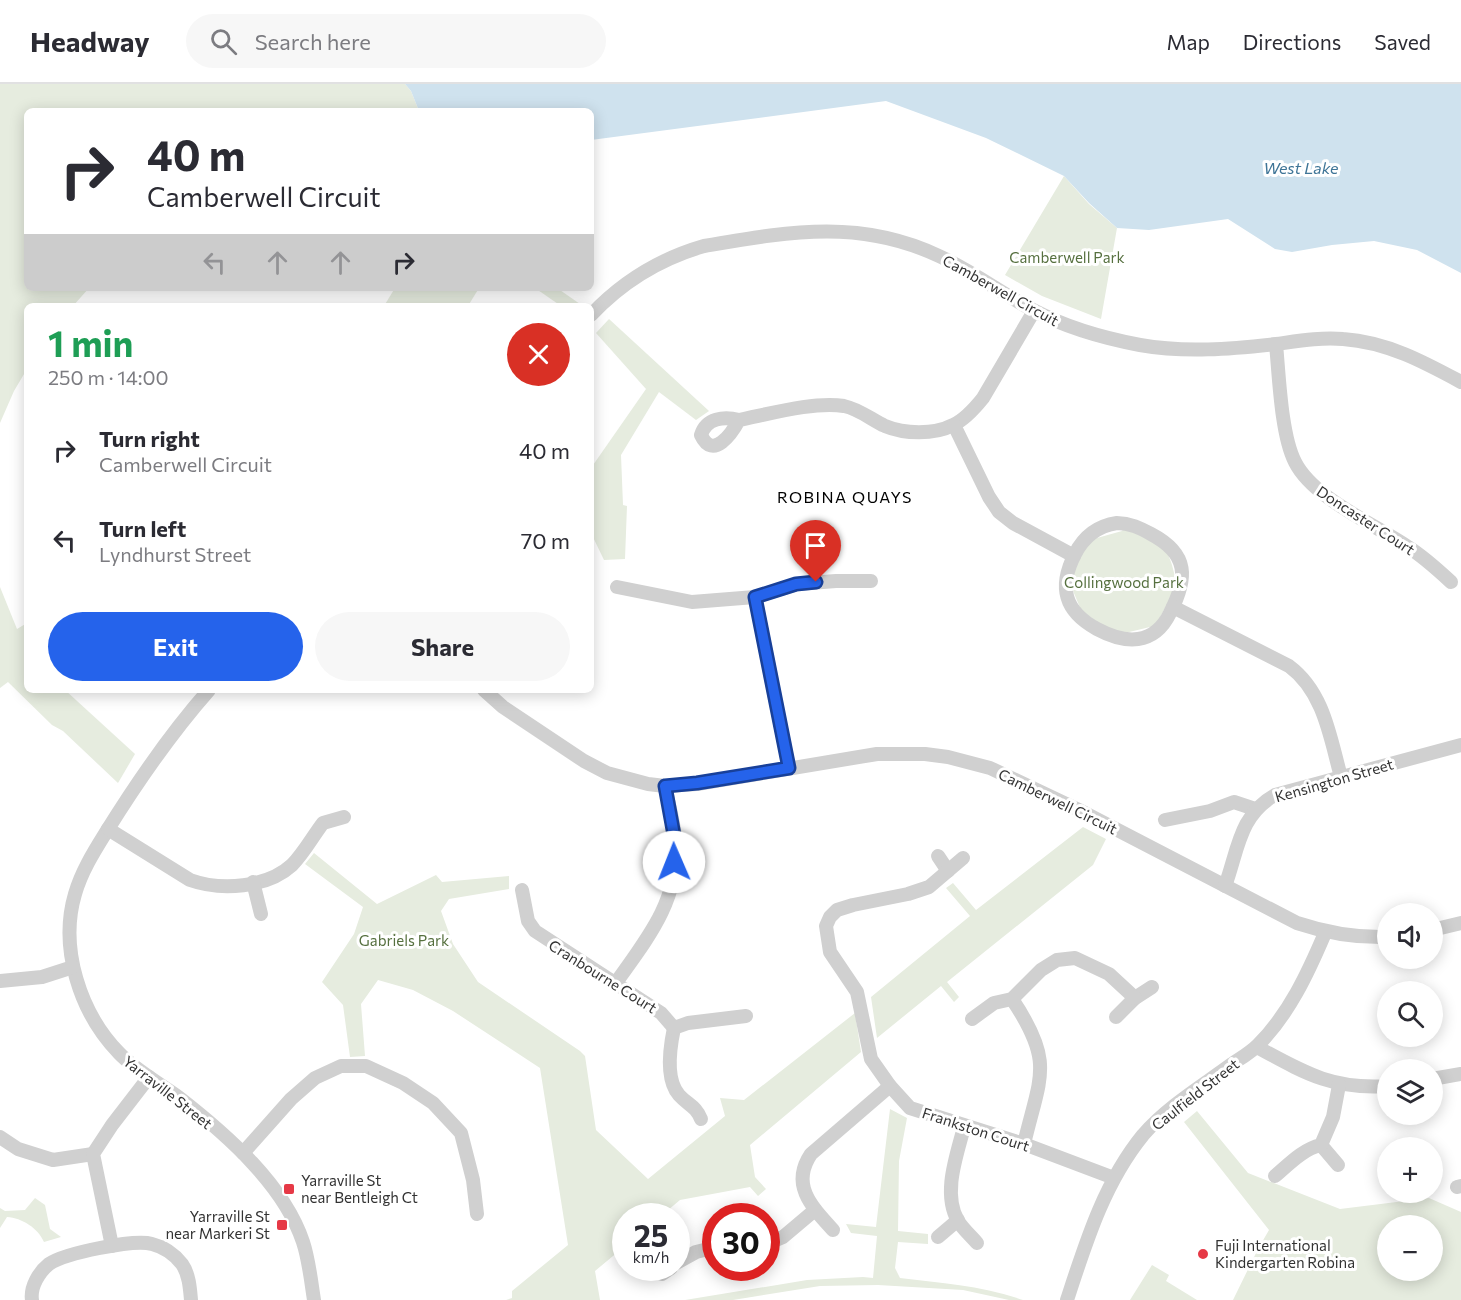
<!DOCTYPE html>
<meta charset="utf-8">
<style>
body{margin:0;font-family:Commissioner,sans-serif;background:#f7f7f7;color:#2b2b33;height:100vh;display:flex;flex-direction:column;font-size:22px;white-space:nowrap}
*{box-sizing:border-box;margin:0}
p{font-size:20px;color:#7c7c81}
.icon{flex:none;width:33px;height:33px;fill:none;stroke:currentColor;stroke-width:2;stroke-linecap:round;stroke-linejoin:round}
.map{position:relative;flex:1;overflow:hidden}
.panel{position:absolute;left:24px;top:219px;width:570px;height:390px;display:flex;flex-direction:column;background:#fff;border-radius:9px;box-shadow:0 3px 15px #0003}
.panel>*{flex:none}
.hud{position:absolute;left:24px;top:24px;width:570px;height:183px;border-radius:9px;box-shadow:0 3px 15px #0003;background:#fff;color:#2b2b33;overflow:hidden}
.buttons{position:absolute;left:1377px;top:819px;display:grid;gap:12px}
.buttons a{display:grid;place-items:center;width:66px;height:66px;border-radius:50%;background:#fff;box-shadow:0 3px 15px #0003;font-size:30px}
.speed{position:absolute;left:612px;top:1119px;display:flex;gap:12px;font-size:30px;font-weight:700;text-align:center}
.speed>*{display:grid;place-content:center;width:78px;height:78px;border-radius:50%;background:#fff;box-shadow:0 3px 15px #0003;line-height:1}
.speed small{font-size:15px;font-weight:400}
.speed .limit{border:9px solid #d22;background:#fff;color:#111}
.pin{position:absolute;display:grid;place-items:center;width:51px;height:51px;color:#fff;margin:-62px -26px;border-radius:50% 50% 50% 0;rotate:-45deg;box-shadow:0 0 6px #0007}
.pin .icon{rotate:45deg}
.me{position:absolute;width:66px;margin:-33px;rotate:359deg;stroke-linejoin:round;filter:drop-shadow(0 0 4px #0008)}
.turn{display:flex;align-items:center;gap:21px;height:126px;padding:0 24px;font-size:27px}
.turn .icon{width:78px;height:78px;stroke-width:2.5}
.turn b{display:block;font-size:42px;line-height:51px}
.lanes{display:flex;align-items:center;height:57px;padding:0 24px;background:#0003;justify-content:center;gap:30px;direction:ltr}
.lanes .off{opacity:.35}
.round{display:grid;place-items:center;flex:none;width:63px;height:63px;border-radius:32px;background:#f7f7f7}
.overview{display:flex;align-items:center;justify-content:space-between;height:102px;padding:0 24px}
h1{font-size:36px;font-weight:700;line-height:45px;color:#1e9e55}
.primary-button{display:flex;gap:12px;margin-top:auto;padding:12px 24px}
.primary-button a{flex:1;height:69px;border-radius:36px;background:#2563eb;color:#fff;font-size:24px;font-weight:700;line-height:69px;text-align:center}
.primary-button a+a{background:#f7f7f7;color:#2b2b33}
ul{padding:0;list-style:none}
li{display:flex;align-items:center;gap:18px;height:90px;padding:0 24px}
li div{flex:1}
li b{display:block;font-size:22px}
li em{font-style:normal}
header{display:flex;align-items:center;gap:36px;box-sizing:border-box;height:84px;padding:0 30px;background:#fff;border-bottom:2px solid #e1e1e2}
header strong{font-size:28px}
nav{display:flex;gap:33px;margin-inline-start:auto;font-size:21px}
.search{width:420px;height:54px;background:#f7f7f7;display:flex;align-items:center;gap:15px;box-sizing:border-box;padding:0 21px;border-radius:33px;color:#7c7c81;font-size:22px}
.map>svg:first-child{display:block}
</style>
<header>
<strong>Headway</strong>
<div class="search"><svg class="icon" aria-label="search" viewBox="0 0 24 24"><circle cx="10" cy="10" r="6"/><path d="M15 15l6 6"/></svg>Search here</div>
<nav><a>Map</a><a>Directions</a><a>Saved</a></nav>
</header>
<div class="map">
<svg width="1461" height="1216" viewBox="0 0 1461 1216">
<rect width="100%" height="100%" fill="#fff"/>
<g fill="#e6ecdf" fill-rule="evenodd">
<polygon points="0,0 405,0 411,7 419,27 27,27 27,204 89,204 73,222 27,222 27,285 14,307 0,339"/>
<polygon points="1064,92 1089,120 1117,144 1101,235 1042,212 1005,191"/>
<polygon points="395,204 479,204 468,222 384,222"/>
<polygon points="535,204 557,204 580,220 579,222 561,222"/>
<polygon points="609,235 709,327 696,336 659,308 621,371 623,421 627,422 625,475 604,476 591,449 591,384 646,305 596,249"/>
<path d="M 1126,442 C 1156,456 1168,457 1175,493 L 1180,497 L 1154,544 L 1150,543 L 1125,549 L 1113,550 L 1081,526 L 1071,502 L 1070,490 L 1093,452 L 1097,454 L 1122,447 Z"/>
<polygon points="0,503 17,545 27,539 27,606 65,606 135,670 118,699 63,647 52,641 8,598 0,604"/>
<polygon points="1083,743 1106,755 1093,781 947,898 959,913 954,918 941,902 877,954 871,913 970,832 946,804 953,799 976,826"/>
<polygon points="314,769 377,820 436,791 442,798 509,792 509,805 449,815 441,827 453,860 478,898 580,967 585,972 596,1046 648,1095 725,1032 720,1014 744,1016 855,929 861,968 750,1061 755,1093 766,1105 758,1112 750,1103 680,1116 661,1132 626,1132 625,1162 595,1187 600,1216 506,1216 512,1214 512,1207 568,1161 540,984 453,927 413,906 378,896 361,920 365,972 350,973 343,921 322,898 354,850 363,823 305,780"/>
<path d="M 890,1025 L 907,1034 L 899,1077 L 898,1147 L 928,1150 L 928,1160 L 898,1158 L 895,1184 L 900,1194 C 942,1199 983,1202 1023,1216 L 1009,1216 L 963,1206 L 878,1201 L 820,1202 L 733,1216 L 685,1216 L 807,1196 L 863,1193 L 873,1194 L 877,1152 L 851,1149 L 846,1140 L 876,1143 Z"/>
<path d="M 1197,1027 L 1248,1089 L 1340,1125 L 1429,1114 L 1461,1128 L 1461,1216 L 1233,1216 L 1258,1165 L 1269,1146 L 1184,1038 ZM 1388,1142 L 1432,1142 L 1432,1186 L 1388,1186 Z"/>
<path d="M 35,1114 L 45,1121 L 50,1145 L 61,1153 L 44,1158 C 38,1144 22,1134 7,1133 L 0,1144 L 0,1124 L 5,1127 L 25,1126 Z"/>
<polygon points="1152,1181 1169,1191 1166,1197 1197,1216 1130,1216"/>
</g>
<polygon fill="#cfe2ee" points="405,0 1461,0 1461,189 1417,166 1374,157 1332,161 1292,168 1275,165 1228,135 1149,146 1117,144 1089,119 1064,92 986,54 886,17 591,56 591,27 419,27 411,7"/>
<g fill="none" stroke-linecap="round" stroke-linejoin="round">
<g stroke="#d0d0d0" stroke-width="14">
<path d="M 591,231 C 623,197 659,175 704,162 C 787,148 859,134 939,172 C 972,187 1001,209 1033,226 C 1067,244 1103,254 1140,261 C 1185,269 1231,265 1276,260 C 1298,257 1321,253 1343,255 C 1387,258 1424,278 1461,298"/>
<path d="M 1276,260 C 1279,291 1281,351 1295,378 C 1313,414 1374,440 1408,463 C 1424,473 1437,485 1451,498"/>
<path d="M 739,336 C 724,332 706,334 701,351 C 713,377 732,349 739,336 C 769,330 815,317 844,322 C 859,325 872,336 885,342 C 904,350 934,351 953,341 C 964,336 975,324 983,314 L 1034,227"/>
<polyline points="954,341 989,413 999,428 1013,439 1074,472"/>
<path d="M 1117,439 C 1130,439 1140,444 1151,450 C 1189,470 1188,494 1170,529 C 1154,562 1125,560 1097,545 C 1064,527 1058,503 1075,470 C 1084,452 1097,442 1117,439 Z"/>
<polyline points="617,503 692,518 755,513 797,500 836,497 871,497"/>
<polyline points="755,513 789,684"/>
<path d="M 1173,523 L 1289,582 C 1324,608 1330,653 1341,693"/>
<path d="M 209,606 C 171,649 138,697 108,745 C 95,766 82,786 75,810 C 59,864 80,929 119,969 C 136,987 161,1000 181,1015 C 227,1051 284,1101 303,1158 C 309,1176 311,1197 314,1216"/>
<path d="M 484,606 L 503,623 L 584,677 L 607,689 L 648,700 L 665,702 L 697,700 L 877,670 L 925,670 L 948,673 L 990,684 L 1079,726 L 1297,839 C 1327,849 1355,854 1388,853"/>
<polyline points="1165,736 1210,727 1234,718 1255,725"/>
<path d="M 108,745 L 190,796 C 221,807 267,804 292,781 C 304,769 313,752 323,739 L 344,733"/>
<polyline points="938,772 948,787"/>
<polyline points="963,774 929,803 908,810 853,821 837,826 830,833 826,842 830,868 857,908 871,975 890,1002 910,1024 1024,1060 1114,1094"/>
<polyline points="253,798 261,830"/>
<path d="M 1225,802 C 1238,767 1239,731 1275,711 L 1461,661"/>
<polyline points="522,806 528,837 535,847 661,929 674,944"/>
<polyline points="1432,846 1461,839"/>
<polyline points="0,897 42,893 73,883"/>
<path d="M 615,900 C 646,856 678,819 676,762 C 675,743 669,722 665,702"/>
<path d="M 1012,915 C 1055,979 1040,992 1024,1060"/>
<polyline points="1116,933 1135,914 1152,903"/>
<polyline points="972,935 994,919 1012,915 1041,886 1057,876 1075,874 1109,890 1135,914"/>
<path d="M 674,944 C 670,963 665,995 679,1011 C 688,1021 696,1022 701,1035"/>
<polyline points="674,944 688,939 746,932"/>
<path d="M 1257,963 C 1303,988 1332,1006 1388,1002"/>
<polyline points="1432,995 1461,990"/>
<path d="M 964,1043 C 957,1071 942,1109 958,1137 C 963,1145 971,1152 977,1159"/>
<polyline points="0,1053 18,1065 53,1076 93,1070"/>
<polyline points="1321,1061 1338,1081"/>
<polyline points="243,1069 291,1015 315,994 341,982 366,982 403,999 433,1019 461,1049 473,1096 477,1130"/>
<path d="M 1275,1092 C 1289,1080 1303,1065 1321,1061 L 1333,1033 L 1339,1001"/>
<polyline points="1457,1103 1461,1102"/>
<path d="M 833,1146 C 812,1123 790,1101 811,1070 L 890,1002"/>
<polyline points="938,1153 958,1136"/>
<polyline points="766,1160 783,1153 815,1126"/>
<polyline points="112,1162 93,1070 112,1041 149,993"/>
<polyline points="676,1179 696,1168 716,1163"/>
<polyline points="662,1190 671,1184"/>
<path d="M 32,1216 C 30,1203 39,1188 49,1180 C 65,1169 134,1155 152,1160 C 164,1163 175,1171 182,1180 C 189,1190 190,1204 191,1216"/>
<path d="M 1067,1216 C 1086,1158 1104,1099 1143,1051 C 1167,1023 1202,1002 1232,980 C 1241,974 1250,969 1258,961 C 1289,930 1308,889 1325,849"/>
</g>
</g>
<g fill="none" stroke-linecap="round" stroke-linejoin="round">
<g stroke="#184099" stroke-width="15">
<polyline id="route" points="674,778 676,762 665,702 697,699 789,684 755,513 796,500 816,498"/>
</g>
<use href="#route" stroke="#2563eb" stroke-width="10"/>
</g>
<g fill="#e63946" stroke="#fff" stroke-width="2">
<rect x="283" y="1099" width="12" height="12" rx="3"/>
<rect x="276" y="1135" width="12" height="12" rx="3"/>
<circle cx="1203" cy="1170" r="6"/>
</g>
<g text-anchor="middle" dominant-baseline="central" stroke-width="6" stroke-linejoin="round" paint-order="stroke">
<g font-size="15" fill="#56703f" stroke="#fff">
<text x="1067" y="173">Camberwell Park</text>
<text x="1124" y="498">Collingwood Park</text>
<text x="404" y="856">Gabriels Park</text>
</g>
<g font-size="15" fill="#333" stroke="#fff">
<text transform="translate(1001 206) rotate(29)">Camberwell Circuit</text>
<text transform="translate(1366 436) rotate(33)">Doncaster Court</text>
<text transform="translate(1334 696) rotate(-16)">Kensington Street</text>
<text transform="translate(1058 717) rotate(26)">Camberwell Circuit</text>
<text transform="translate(603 892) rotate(32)">Cranbourne Court</text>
<text transform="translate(168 1008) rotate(38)">Yarraville Street</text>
<text transform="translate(1195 1010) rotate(-38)">Caulfield Street</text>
<text transform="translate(976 1045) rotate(18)">Frankston Court</text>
</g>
<g font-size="15" fill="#333" stroke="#fff" text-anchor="start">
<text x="301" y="1096">Yarraville St<tspan x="301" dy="17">near Bentleigh Ct</tspan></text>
<text x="270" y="1132" text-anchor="end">Yarraville St<tspan x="270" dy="17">near Markeri St</tspan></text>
<text x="1215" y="1161">Fuji International<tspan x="1215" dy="17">Kindergarten Robina</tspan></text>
</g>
<g font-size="16" font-style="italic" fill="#3f7597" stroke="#fff">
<text x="1301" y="83">West Lake</text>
</g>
<g font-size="16" letter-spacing="1.5" fill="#000" stroke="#fff">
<text x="845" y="412">ROBINA QUAYS</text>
</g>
</g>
</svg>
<div class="buttons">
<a><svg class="icon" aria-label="sound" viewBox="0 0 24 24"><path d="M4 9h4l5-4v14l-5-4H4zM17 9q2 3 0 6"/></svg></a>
<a><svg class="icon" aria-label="search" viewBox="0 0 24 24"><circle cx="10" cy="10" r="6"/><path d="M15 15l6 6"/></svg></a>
<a><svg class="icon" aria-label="layers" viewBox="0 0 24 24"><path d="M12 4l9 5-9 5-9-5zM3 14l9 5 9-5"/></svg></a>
<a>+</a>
<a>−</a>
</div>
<div class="speed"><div>25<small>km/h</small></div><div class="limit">30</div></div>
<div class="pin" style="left:816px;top:498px;background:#d93025"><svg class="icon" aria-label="arrive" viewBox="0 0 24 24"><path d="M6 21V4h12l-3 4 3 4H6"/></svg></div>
<svg class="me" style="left:674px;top:778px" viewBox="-20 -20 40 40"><circle r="19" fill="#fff"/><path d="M0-13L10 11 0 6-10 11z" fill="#2563eb"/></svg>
<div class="hud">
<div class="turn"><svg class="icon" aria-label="right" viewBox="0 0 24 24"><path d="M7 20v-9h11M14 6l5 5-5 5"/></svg><div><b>40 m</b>Camberwell Circuit</div></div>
<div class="lanes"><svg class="icon off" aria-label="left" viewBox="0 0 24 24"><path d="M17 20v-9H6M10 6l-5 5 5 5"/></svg><svg class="icon off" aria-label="ahead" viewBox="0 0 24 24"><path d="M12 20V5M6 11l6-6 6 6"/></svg><svg class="icon off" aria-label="ahead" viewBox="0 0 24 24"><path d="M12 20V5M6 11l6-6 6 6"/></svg><svg class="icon" aria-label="right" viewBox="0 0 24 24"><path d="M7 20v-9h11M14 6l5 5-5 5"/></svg></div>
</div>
<section class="panel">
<div class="overview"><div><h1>1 min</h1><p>250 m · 14:00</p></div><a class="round" style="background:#d93025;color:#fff"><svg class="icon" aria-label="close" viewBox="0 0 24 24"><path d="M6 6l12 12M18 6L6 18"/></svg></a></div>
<ul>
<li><svg class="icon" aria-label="right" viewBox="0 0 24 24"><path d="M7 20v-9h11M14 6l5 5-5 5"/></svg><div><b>Turn right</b><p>Camberwell Circuit</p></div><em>40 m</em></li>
<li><svg class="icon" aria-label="left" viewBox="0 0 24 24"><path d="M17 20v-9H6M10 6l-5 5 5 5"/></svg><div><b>Turn left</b><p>Lyndhurst Street</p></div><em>70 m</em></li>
</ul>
<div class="primary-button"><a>Exit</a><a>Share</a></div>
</section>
</div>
